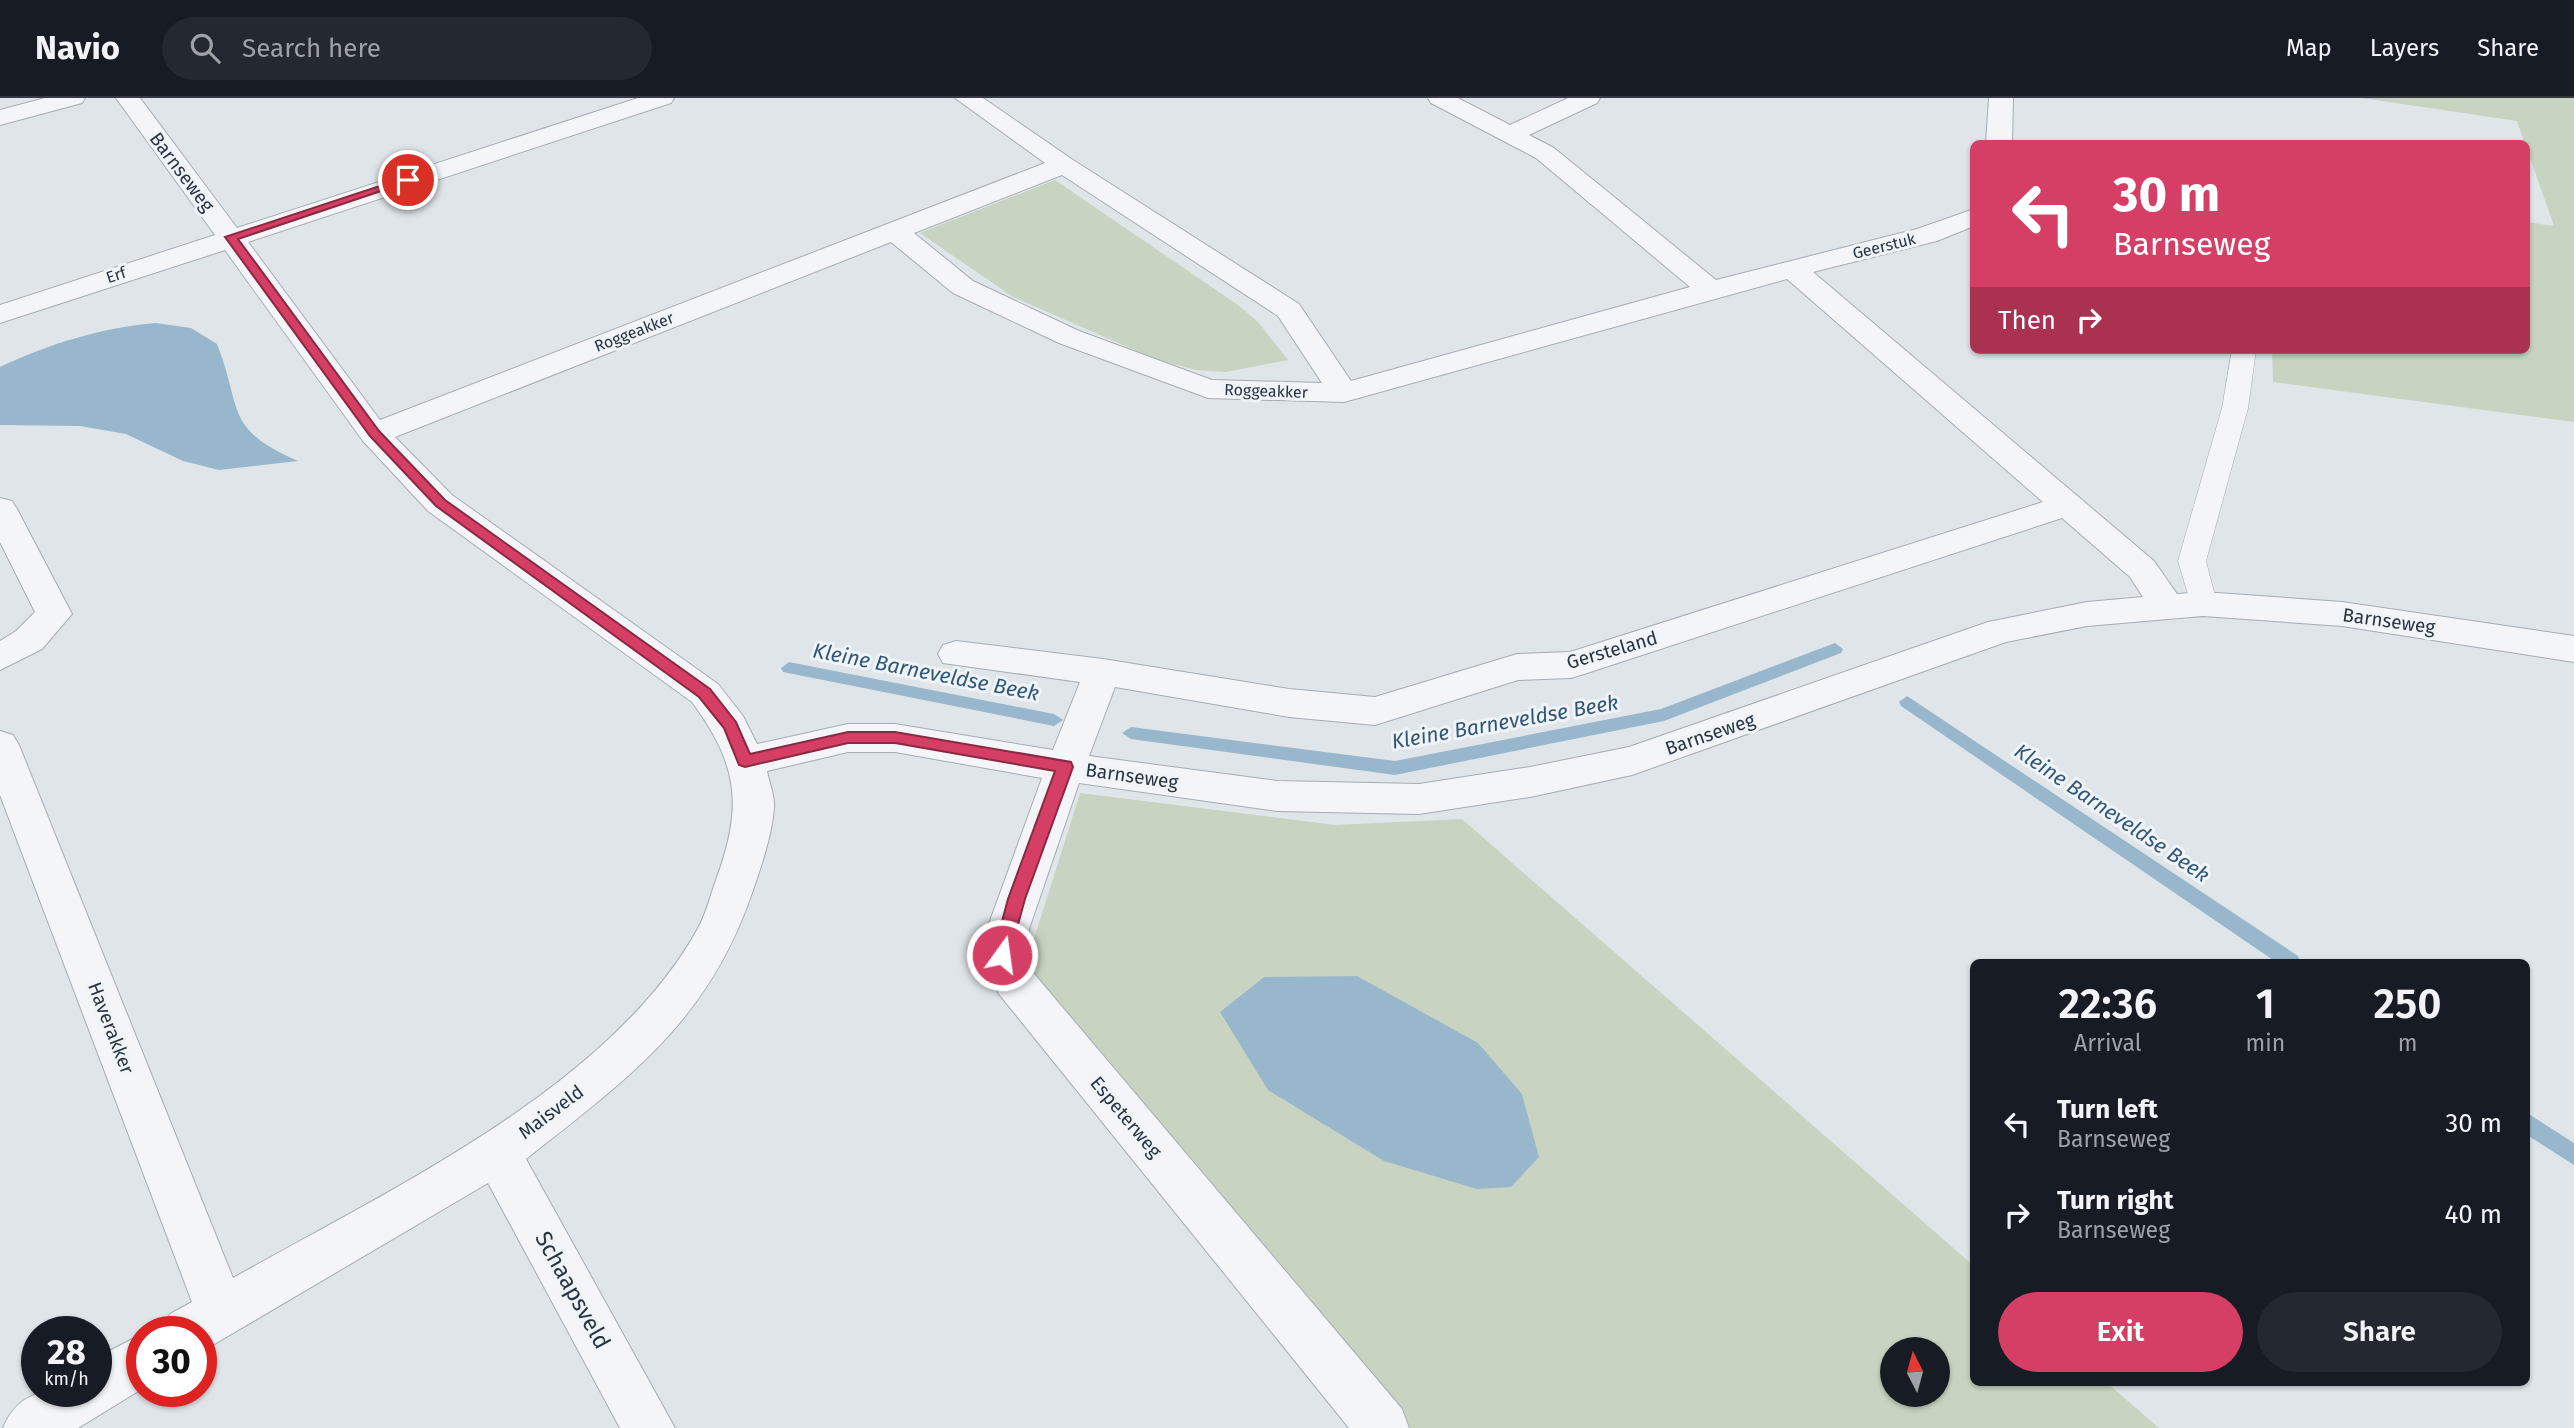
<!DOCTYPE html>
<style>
body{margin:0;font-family:"Fira Sans",sans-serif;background:#242831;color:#f1f3f6;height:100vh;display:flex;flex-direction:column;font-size:26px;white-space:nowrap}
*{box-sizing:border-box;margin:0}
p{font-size:23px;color:#9ea1a6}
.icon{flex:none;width:38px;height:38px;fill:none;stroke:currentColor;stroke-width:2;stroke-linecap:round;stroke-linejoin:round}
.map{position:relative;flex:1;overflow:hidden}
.details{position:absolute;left:1970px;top:861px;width:560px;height:427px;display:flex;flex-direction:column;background:#171b24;border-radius:10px;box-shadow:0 2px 5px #0004}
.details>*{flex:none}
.top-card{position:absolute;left:1970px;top:42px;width:560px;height:214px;border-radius:10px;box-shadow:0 2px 5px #0004;background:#d53f65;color:#fff;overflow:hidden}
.needle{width:46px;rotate:354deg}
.controls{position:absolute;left:1880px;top:1239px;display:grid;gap:14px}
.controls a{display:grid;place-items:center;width:70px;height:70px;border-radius:50%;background:#171b24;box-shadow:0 2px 5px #0004;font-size:35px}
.speed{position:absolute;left:21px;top:1218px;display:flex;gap:14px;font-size:35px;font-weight:700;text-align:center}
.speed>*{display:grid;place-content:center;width:91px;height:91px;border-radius:50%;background:#171b24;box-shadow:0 2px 5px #0004;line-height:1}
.speed small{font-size:18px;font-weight:400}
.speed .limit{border:10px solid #d22;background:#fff;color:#111}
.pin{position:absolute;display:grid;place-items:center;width:60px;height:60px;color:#fff;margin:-30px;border:4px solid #fff;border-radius:50%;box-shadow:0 2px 7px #0007}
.me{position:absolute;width:77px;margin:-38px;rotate:14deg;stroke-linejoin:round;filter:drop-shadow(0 0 5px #0008)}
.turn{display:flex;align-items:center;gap:24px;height:147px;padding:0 28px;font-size:32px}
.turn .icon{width:91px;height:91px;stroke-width:2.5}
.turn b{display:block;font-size:49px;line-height:60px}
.then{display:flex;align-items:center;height:66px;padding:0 28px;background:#0003;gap:14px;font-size:26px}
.eta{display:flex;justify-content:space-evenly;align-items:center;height:119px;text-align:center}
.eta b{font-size:42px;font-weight:600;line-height:49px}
.button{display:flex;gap:14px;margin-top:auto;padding:14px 28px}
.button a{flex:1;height:80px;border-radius:42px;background:#d53f65;color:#fff;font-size:28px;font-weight:600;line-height:80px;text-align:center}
.button a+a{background:#242831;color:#f1f3f6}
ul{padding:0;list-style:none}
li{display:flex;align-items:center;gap:21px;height:91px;padding:0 28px}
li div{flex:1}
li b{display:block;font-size:26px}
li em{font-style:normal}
header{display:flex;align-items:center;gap:42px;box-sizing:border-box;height:98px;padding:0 35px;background:#171b24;border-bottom:2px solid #363941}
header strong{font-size:33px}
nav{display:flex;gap:38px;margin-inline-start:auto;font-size:24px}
.search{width:490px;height:63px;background:#242831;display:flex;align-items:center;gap:18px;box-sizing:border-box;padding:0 24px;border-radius:38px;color:#9ea1a6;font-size:26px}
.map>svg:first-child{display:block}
</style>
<header>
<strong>Navio</strong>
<div class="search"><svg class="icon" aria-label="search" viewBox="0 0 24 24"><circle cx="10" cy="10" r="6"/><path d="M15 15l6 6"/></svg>Search here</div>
<nav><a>Map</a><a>Layers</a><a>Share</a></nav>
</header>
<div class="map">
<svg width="2574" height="1330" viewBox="0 0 2574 1330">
<rect width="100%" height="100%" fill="#e0e5ea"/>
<g fill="#c8d4c1" fill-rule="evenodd">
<polygon points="2362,0 2574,0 2574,324 2273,284 2272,252 2527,252 2527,124 2554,128 2517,23"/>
<polygon points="1055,82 1238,207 1258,224 1288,262 1226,274 1196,272 1155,261 1013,199 920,135"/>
<path d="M 1080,695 L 1335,727 L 1462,721 L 1974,1168 L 1974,1284 L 2107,1285 L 2159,1330 L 1403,1330 L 1022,879 ZM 1892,1251 L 1937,1251 L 1937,1297 L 1892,1297 Z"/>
</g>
<g fill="#99b7cc">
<path d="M 156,225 L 191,230 L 217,246 C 243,312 223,330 298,363 L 219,372 L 183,363 L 126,336 L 80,328 L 0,327 L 0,269 C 51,245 101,230 156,225 Z"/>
<polygon points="1357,878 1478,945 1522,996 1539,1059 1511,1089 1477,1091 1384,1063 1268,992 1220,914 1264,879"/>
</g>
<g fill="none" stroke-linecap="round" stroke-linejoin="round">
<g fill="#99b7cc" fill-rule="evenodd">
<polygon points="1835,545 1843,551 1841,555 1664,623 1395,677 1131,641 1122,635 1131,629 1395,663 1661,611"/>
<polygon points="789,564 1054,616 1063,622 1054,628 783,574 781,570"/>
<polygon points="1907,598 2298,858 2300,864 2276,864 1901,608 1899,604"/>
<polygon points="2527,1015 2574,1045 2574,1067 2527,1037"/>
</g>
<g stroke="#a5acb4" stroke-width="1">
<polygon id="lane" points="2232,252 2256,252 2248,310 2206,463 2217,506 2213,513 2203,516 2193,513 2178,463 2222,310"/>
</g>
<g stroke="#a5acb4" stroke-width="2">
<g id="street">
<polygon points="45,0 85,0 82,5 0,27 0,12"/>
<path d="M 116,0 L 140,0 L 237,130 L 638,0 L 674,0 L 671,5 L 248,144 L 380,322 L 1045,65 L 955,0 L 983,0 L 1073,62 L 1299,206 L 1351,283 L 1690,189 L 1536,60 L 1431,5 L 1428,0 L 1458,0 L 1510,27 L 1568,0 L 1600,0 L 1597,5 L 1529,37 L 1554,50 L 1716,182 L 1917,131 L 1974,111 L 1974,128 L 1937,143 L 1813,174 L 2154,463 L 2177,496 L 2203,494 L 2342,504 L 2574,538 L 2574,564 L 2342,528 L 2203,518 L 2087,528 L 2006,544 L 1632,677 L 1530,699 L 1419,716 L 1277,713 L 1079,685 L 1029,831 L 1023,857 L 1030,871 L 1402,1311 L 1409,1330 L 1349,1330 L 999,896 L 981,857 L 987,831 L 1042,680 L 895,654 L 848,654 L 767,673 C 769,684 775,698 774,709 C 772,737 762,766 753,792 C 709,923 630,979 526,1061 L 675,1330 L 620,1330 L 488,1085 L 201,1254 L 201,1234 L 163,1234 L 170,1216 L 192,1204 L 0,697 L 0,633 L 13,637 L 19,647 L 233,1180 C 387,1093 609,990 697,832 C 706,817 710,798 716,782 C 743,708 739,668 692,604 L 428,413 L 363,343 L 225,152 L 0,225 L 0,207 L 215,137 ZM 1062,77 L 1278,218 L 1322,285 L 1212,282 L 1079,233 L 973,183 L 914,135 ZM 891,144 L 953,195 L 1059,245 L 1208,300 L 1344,304 L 1787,181 L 2043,404 L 1570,554 L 1517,556 L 1375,599 L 1289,591 L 1103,561 L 956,543 L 943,547 L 938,556 L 943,565 L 1080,584 L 1053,652 L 895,626 L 848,626 L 757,646 L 743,618 L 718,586 L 452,397 L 395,339 ZM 2062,420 L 2130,479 L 2143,499 L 2087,504 L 1988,524 L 1629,649 L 1530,669 L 1419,686 L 1277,683 L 1089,658 L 1115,589 L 1289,619 L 1375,627 L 1518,582 L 1571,580 L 1584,576 Z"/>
<polygon points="1989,0 2013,0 2012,46 1986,46"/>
<polygon points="0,400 12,403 17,411 72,516 42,551 0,572 0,543 16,533 35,514 0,444"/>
<path d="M 142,1236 L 142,1291 L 78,1330 L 3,1330 C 21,1286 56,1293 96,1293 L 96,1260 Z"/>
</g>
</g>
<use href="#lane" fill="#f3f5f8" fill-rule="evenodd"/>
<use href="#street" fill="#f3f5f8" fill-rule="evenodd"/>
</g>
<polygon fill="#d53f65" stroke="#8a2942" stroke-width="2" points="404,80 414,82 238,141 379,333 445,402 710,591 736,624 750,656 848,634 895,634 1071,664 1073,669 1025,801 1008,863 1002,865 993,857 1008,801 1055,673 895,645 848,645 745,669 739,667 724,630 699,599 436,408 370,338 225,139"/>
<g text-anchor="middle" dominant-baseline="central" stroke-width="6" stroke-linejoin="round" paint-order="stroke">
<g font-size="16" fill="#283442" stroke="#f0f4f7">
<text transform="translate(1884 148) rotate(-14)">Geerstuk</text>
<text transform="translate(116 177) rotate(-18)">Erf</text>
<text transform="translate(634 234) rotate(-21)">Roggeakker</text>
<text transform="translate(1266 293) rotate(2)">Roggeakker</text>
</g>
<g font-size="19" fill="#283442" stroke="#f0f4f7">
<text transform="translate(182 74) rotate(53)">Barnseweg</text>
<text transform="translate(2389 523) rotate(8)">Barnseweg</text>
<text transform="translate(1612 552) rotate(-16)">Gersteland</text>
<text transform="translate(1710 636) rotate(-19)">Barnseweg</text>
<text transform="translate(1132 678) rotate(8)">Barnseweg</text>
<text transform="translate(111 930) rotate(69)">Haverakker</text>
<text transform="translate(551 1014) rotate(-37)">Maisveld</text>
<text transform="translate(1126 1019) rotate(50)">Espeterweg</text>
</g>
<g font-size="21" font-style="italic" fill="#305778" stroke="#f0f4f7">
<text transform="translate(926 574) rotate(11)">Kleine Barneveldse Beek</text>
<text transform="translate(1505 624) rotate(-10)">Kleine Barneveldse Beek</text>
<text transform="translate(2112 715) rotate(34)">Kleine Barneveldse Beek</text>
</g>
<g font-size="23" fill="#283442" stroke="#f0f4f7">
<text transform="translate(573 1192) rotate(61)">Schaapsveld</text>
</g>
</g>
</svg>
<div class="controls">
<a><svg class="needle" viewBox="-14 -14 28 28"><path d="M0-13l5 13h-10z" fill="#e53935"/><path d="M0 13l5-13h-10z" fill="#9ea1a6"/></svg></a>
</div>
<div class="speed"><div>28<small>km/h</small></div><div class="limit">30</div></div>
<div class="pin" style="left:408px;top:82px;background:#d93025"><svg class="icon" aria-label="arrive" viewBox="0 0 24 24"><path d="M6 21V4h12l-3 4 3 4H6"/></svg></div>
<svg class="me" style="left:1002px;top:857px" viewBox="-20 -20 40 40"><circle r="17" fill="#d53f65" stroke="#fff" stroke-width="3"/><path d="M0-11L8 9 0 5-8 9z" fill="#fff"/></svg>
<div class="top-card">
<div class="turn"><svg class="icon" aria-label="left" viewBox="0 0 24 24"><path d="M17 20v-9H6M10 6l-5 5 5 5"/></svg><div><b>30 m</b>Barnseweg</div></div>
<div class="then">Then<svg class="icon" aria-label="right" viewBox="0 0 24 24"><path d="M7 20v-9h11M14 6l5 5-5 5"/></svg></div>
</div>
<section class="details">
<div class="eta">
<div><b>22:36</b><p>Arrival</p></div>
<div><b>1</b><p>min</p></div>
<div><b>250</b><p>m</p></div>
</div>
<ul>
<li><svg class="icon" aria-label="left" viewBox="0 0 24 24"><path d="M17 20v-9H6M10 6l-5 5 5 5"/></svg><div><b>Turn left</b><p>Barnseweg</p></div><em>30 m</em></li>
<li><svg class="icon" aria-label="right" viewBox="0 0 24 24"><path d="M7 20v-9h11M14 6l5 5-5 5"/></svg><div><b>Turn right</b><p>Barnseweg</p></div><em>40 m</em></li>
</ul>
<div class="button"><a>Exit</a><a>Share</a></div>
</section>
</div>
